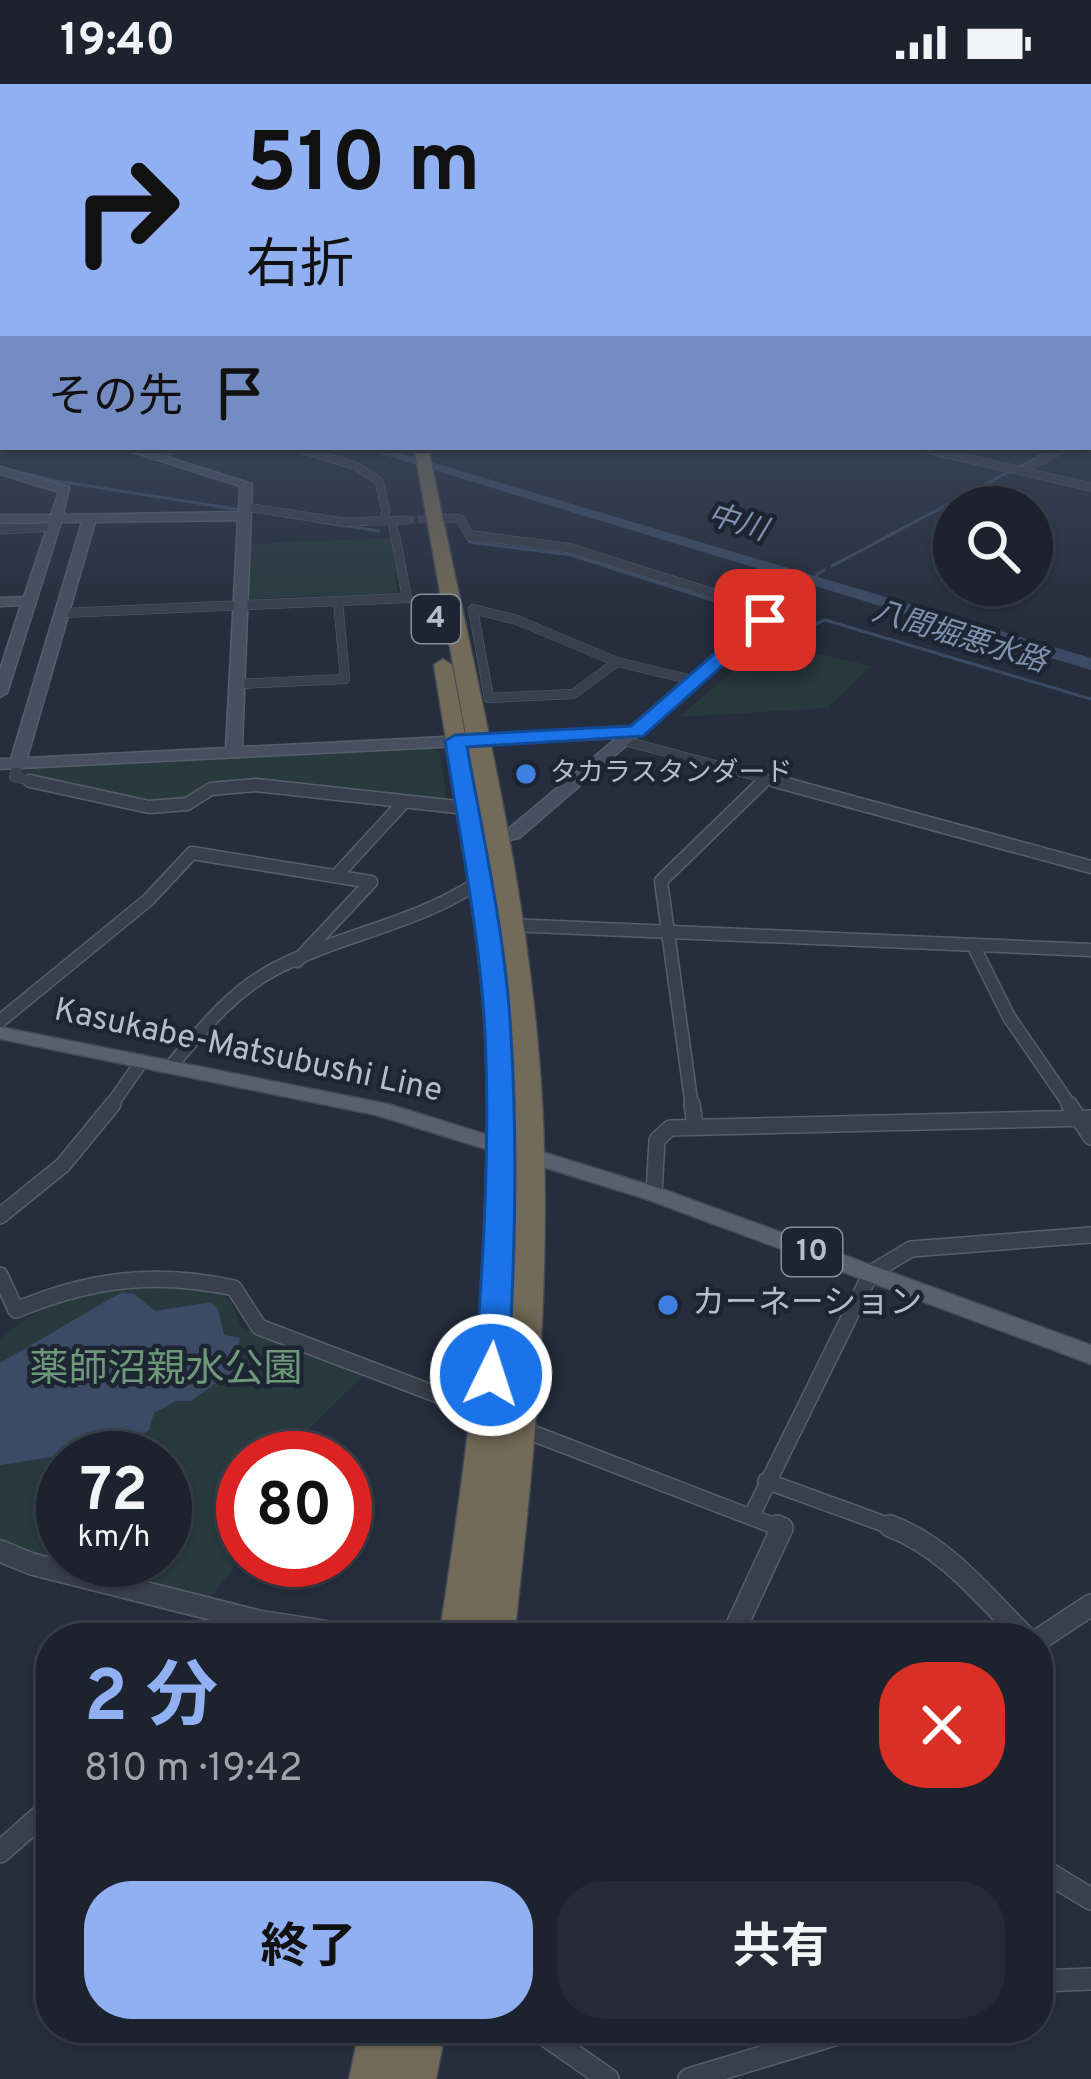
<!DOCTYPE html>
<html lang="ja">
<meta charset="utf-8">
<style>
body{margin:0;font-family:Overpass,"Noto Sans JP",sans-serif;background:#252a36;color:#f1f3f6;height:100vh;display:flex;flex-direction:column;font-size:45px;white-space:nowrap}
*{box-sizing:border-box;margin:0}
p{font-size:39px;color:#a0a4aa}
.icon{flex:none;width:66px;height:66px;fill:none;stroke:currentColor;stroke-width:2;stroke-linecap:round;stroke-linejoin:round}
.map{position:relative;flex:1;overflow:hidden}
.sheet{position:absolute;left:36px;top:1539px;width:1017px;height:420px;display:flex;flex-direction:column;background:#1c222e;border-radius:48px;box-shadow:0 3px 9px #0004,0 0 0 3px #3a3f4a}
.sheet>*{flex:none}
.top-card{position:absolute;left:0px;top:0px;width:1092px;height:366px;box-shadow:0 3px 9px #0004,0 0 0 3px #3a3f4a;background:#91b0f2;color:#111;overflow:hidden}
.buttons{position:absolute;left:933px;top:402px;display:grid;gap:24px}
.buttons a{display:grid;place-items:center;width:120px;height:120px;border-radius:50%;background:#1c222e;box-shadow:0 3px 9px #0004,0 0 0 3px #3a3f4a;font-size:60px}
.speed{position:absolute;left:36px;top:1347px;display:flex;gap:24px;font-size:60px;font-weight:700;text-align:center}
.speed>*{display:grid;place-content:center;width:156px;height:156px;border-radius:50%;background:#1c222e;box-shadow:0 3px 9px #0004,0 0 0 3px #3a3f4a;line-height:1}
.speed small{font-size:30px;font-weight:400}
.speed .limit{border:18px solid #d22;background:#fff;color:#111}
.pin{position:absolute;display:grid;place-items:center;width:102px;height:102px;color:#fff;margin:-51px;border-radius:24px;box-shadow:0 6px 18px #0006}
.me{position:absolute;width:132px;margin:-66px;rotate:4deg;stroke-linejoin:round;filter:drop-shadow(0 0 9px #0008)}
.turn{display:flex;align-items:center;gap:42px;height:252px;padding:0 48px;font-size:54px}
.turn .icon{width:156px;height:156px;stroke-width:2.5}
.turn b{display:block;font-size:84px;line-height:102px}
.then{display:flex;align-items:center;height:114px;padding:0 48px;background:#0003;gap:24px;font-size:45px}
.round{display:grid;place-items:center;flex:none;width:126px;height:126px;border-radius:48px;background:#252a36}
.headline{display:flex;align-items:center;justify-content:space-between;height:204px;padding:0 48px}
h1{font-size:72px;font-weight:700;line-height:90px;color:#91b0f2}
.action{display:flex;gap:24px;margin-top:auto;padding:24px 48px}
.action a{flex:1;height:138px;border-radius:48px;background:#91b0f2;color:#111;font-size:48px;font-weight:700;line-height:138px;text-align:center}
.action a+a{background:#252a36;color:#f1f3f6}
.status{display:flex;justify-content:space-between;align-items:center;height:84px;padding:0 60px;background:#1c222e;direction:ltr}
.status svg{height:33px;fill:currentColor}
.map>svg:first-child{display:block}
</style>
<div class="status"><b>19:40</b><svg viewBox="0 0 49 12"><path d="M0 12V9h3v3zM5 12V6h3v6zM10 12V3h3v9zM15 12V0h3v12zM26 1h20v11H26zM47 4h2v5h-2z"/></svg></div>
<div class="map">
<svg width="1091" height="1995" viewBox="0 0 1091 1995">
<rect width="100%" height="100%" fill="#262e3d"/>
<g fill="#283a3e" fill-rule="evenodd">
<polygon points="391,454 398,509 248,515 251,460"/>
<polygon points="767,558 871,582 828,624 679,633"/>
<polygon points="427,663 440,668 447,720 256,697 166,721 18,690 21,682"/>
<path d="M 125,1200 L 218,1205 L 232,1219 L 241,1243 L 363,1292 L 279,1374 L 243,1374 L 243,1409 L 238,1415 L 243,1420 L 243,1472 L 210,1514 L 39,1474 L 0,1459 L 0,1257 C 30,1224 81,1205 125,1200 ZM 63,1374 L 165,1374 L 165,1476 L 63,1476 Z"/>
</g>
<polygon fill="#3c4b65" points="122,1208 134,1210 155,1227 211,1218 218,1225 224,1251 240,1254 236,1285 191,1317 176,1317 154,1329 149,1346 123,1362 0,1381 0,1279"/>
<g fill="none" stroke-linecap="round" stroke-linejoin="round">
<g stroke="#3c4b65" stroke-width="3">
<polyline points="0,383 57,397 242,426"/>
<polyline points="1019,383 1056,363"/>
<polyline points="313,437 379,447"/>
<polyline points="469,458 571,471 784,539 805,544 825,536 1091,615"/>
<polyline points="832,482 1010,387"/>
<polyline points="814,501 817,490 824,486"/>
</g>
<polygon fill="#3c4b65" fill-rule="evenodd" points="358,363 380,363 1091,574 1091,586"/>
<polyline stroke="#3c4352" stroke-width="8" stroke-dasharray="8 3" stroke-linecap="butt" points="407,436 444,434"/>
<g stroke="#575e6b" stroke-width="9">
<g id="street-far4">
<polyline points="294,363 356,382 379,397 386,427 383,437"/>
<polyline points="918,363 1091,403"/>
<polyline points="153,372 179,363"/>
<polyline points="1021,387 1066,363"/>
<polyline points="246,423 343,438 407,436"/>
<polyline points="446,434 461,435 470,453 476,454"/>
<polyline points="392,437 395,454"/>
<polyline points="0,446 53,443"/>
</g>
</g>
<g stroke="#575e6b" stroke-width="10">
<g id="street-far3">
<polyline points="469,451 569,464 773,528 760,540"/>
<polygon points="473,525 517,536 617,578 573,610 489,614"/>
<polyline points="64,529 407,514 395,451"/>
<polyline points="617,578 697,597"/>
<polyline points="238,600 345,595 338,517"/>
<polyline points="625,657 786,700"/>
<polyline points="18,679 14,693 44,700"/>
<polyline points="761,700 767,695"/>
</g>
</g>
<g stroke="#575e6b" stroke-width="15">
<g id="street-far2">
<polyline points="30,697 149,723 187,720 211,705 256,701 466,724"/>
<polyline points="775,697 1091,783"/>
<polyline points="337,791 404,718"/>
<polyline points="510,841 1091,866"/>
<polyline points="973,861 1009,933 1071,1023"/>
<polyline points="0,937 148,816 192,769 371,798 297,877"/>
<path d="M 171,982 C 201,947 231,908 273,886 C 340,850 415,841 479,798"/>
<polyline points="110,1023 142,977"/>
<polyline points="692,1023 661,797 764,697"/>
</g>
</g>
<g stroke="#575e6b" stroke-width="18">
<g id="street-far1">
<polyline points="692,1020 695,1042"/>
<polyline points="1069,1020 1091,1053"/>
<polyline points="654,1110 657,1056 670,1044 1091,1034"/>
<polyline points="0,1132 63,1081 113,1020"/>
<path d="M 0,1191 L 16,1226 C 90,1195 155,1187 234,1204 L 259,1243 L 483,1328"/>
<polyline points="519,1344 782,1445"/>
<polyline points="766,1397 898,1445"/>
<polyline points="752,1431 871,1189 911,1165 1091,1151"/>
</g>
</g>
<g stroke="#575e6b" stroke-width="24">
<g id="street">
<path d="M 890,1442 C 946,1463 984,1512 1026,1554"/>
<polyline points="0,1467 32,1480 258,1537 368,1554"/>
<polyline points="731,1554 782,1444 777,1442"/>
<polyline points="1038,1556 1091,1521"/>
<polyline points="0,1768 51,1723"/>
<polyline points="1038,1783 1091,1815"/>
<polyline points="1038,1897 1091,1895"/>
<polyline points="535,1944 608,1995"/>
<polyline points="689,1995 857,1944"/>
</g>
</g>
<g stroke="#575e6b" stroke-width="3">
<g id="secondary">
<rect x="1089" y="270" width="2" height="6"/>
<polygon points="0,324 3,325 3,331 0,330"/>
<path d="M 117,363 L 135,363 L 252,400 L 242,663 L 629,644 L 755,537 L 767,540 L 519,754 L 493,759 L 484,754 L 487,750 L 507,746 L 617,654 L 0,685 L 0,675 L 11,675 L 82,438 L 61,438 L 7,609 L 0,613 L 0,586 L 21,521 L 0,522 L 0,514 L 24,513 L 49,438 L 0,439 L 0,431 L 51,431 L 59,408 L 0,390 L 0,383 L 69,403 L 63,431 L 239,428 L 240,402 ZM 238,436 L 226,664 L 27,674 L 95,438 Z"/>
</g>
</g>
<g stroke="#434956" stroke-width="3">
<polygon id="primary" points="0,943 388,1020 662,1105 1091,1261 1091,1280 646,1115 376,1031 0,955"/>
</g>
<g stroke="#444b58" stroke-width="3">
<g id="highway">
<path d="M 414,363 L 428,363 C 471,579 530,797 542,1018 C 552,1197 534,1376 514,1554 L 439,1554 C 468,1367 493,1179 487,989 C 483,852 455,717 434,581 L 443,575 L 452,581 L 495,813 Z"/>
<polygon points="360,1944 446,1944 436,1995 349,1995"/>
</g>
</g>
<use href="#street-far4" stroke="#39404d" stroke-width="8"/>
<use href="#street-far3" stroke="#39404d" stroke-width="9"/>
<use href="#street-far2" stroke="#39404d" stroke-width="12"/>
<use href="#street-far1" stroke="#39404d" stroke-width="15"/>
<use href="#street" stroke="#39404d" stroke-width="21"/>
<use href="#secondary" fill="#484f60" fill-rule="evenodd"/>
<use href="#primary" fill="#585f6d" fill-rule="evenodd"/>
<use href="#highway" fill="#736a57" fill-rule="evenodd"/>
</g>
<linearGradient id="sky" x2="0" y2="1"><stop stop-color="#151922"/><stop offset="0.48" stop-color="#414c62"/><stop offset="1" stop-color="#414c62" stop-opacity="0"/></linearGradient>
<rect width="1091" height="543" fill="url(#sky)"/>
<path fill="#1a73e8" stroke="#114b97" stroke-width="3" d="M 758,532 L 774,536 L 643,652 L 467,663 C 484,758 506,855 511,952 C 518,1064 515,1178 508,1291 L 503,1299 L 491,1303 L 479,1299 L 474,1291 C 484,1178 490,1062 485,949 C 480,851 460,754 445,657 L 455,651 L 631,642 Z"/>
<g fill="#3f7fe0" stroke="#1e2532" stroke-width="4.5">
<circle cx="526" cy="690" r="12"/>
<circle cx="668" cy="1221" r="12"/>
</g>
<g text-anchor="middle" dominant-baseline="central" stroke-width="9" stroke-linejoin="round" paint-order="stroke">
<g font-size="27" fill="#b6bcc8" stroke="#1e2532" text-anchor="start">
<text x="550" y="690">タカラスタンダード</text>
</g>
<g font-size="30" font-style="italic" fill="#7f90ae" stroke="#1e2532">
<text transform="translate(737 440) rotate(17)">中川</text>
<text transform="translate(959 554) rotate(17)">八間堀悪水路</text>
</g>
<g fill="#1e2532" stroke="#888f9b" stroke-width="3">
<rect x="412" y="511" width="48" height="48" rx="9"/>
<rect x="782" y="1144" width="60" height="48" rx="9"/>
</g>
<g font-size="30" font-weight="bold" fill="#b6bcc8">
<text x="436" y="535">4</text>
<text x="812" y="1168">10</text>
</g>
<g font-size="33" fill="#b6bcc8" stroke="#1e2532">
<text transform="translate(248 968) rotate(12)">Kasukabe-Matsubushi Line</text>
</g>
<g font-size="33" fill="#b6bcc8" stroke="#1e2532" text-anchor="start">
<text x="692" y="1221">カーネーション</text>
</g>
<g font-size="39" fill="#6e987a" stroke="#1e2532">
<text x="166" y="1287">薬師沼親水公園</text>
</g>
</g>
</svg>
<div class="buttons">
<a><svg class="icon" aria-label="search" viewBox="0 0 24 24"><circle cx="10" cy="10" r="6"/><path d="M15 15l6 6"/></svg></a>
</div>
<div class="speed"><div>72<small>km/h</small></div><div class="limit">80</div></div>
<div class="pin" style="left:765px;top:536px;background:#d93025"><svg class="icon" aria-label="arrive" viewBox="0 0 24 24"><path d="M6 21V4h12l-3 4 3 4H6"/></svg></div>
<svg class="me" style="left:491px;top:1291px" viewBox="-20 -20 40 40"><circle r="17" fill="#1a73e8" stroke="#fff" stroke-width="3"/><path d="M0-11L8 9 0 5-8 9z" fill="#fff"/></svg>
<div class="top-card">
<div class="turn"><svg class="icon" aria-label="right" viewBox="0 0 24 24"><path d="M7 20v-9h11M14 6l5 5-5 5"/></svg><div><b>510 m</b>右折</div></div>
<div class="then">その先<svg class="icon" aria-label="arrive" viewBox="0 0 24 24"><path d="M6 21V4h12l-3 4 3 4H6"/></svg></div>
</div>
<section class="sheet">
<div class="headline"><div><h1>2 分</h1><p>810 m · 19:42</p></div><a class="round" style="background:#d93025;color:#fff"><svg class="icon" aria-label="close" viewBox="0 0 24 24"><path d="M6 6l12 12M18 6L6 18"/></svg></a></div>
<div class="action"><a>終了</a><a>共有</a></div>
</section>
</div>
